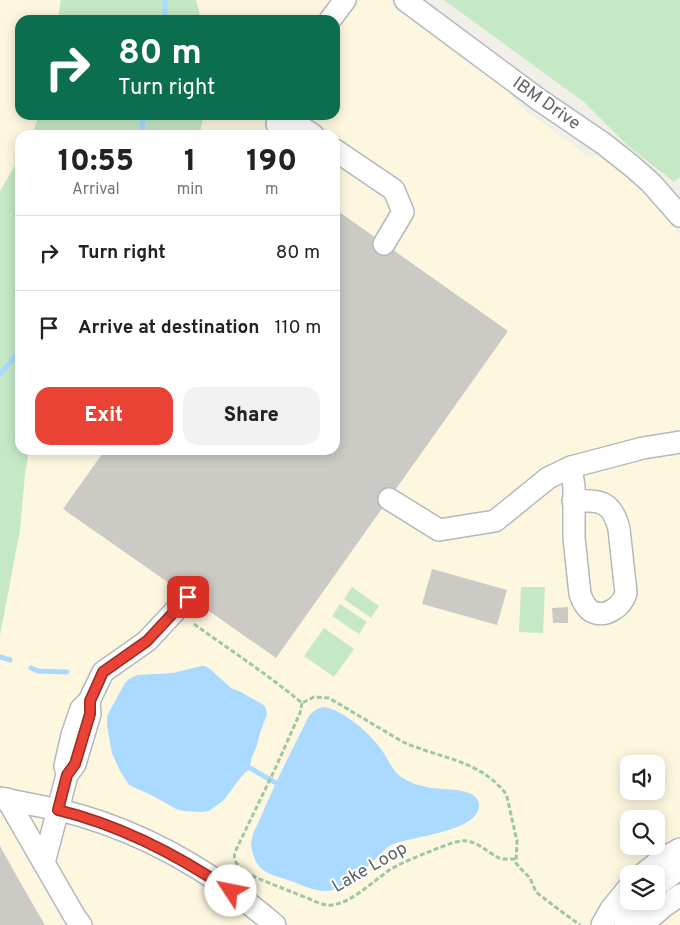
<!DOCTYPE html>
<style>
body{margin:0;font-family:Overpass,sans-serif;background:#f2f2f2;color:#222;height:100vh;display:flex;flex-direction:column;font-size:19px;white-space:nowrap}
*{box-sizing:border-box;margin:0}
p{font-size:16px;color:#767676}
.icon{flex:none;width:28px;height:28px;fill:none;stroke:currentColor;stroke-width:2;stroke-linecap:round;stroke-linejoin:round}
.map{position:relative;flex:1;overflow:hidden}
.sheet{position:absolute;left:15px;top:130px;width:325px;height:325px;display:flex;flex-direction:column;background:#fff;border-radius:15px;box-shadow:0 2px 12px #0003}
.sheet>*{flex:none}
.banner{position:absolute;left:15px;top:15px;width:325px;height:105px;border-radius:15px;box-shadow:0 2px 12px #0003;background:#0b6e4f;color:#fff;overflow:hidden}
.controls{position:absolute;left:620px;top:755px;display:grid;gap:10px}
.controls a{display:grid;place-items:center;width:45px;height:45px;border-radius:10px;background:#fff;box-shadow:0 2px 12px #0003;font-size:25px}
.pin{position:absolute;display:grid;place-items:center;width:42px;height:42px;color:#fff;margin:-21px;border-radius:10px;box-shadow:0 2px 8px #0006}
.me{position:absolute;width:55px;margin:-28px;rotate:304deg;stroke-linejoin:round;filter:drop-shadow(0 0 4px #0008)}
.turn{display:flex;align-items:center;gap:18px;height:105px;padding:0 20px;font-size:22px}
.turn .icon{width:65px;height:65px;stroke-width:2.5}
.turn b{display:block;font-size:35px;line-height:42px}
.eta{display:flex;justify-content:space-evenly;align-items:center;height:85px;text-align:center}
.eta b{font-size:30px;font-weight:800;line-height:35px}
.cta{display:flex;gap:10px;margin-top:auto;padding:10px 20px}
.cta a{flex:1;height:58px;border-radius:15px;background:#ea4335;color:#fff;font-size:20px;font-weight:800;line-height:58px;text-align:center}
.cta a+a{background:#f2f2f2;color:#222}
ul{padding:0;list-style:none}
li{display:flex;align-items:center;gap:15px;height:75px;padding:0 20px;border-top:1px solid #e0e0e0}
li div{flex:1}
li b{display:block;font-size:19px}
li em{font-style:normal}
.map>svg:first-child{display:block}
</style>
<div class="map">
<svg width="680" height="925" viewBox="0 0 680 925">
<rect width="100%" height="100%" fill="#f1efe8"/>
<g fill="#fef7e0" fill-rule="evenodd">
<polygon points="0,0 61,0 58,20 20,20 20,115 39,115 32,135 20,135 20,157 0,191"/>
<path d="M 196,0 L 390,0 L 505,84 L 519,106 L 578,149 L 587,157 L 602,154 L 631,180 L 657,206 L 680,235 L 680,925 L 0,925 L 0,635 L 5,612 L 25,474 L 29,450 L 335,450 L 335,135 L 199,135 L 202,124 L 203,115 L 335,115 L 335,20 L 201,20 ZM 629,764 L 656,764 L 656,791 L 629,791 ZM 629,819 L 656,819 L 656,846 L 629,846 ZM 629,874 L 656,874 L 656,901 L 629,901 Z"/>
</g>
<g fill="#c5e8c5">
<polygon points="61,0 196,0 201,20 58,20"/>
<polygon points="444,0 680,0 680,177 674,182 627,145 584,102"/>
<polygon points="39,115 203,115 202,124 199,135 32,135"/>
<polygon points="20,157 20,450 29,450 25,474 20,530 0,635 0,191"/>
<polygon points="352,587 379,606 371,618 344,599"/>
<polygon points="521,587 545,587 543,633 519,632"/>
<polygon points="340,604 367,622 359,634 332,616"/>
<polygon points="324,628 354,649 334,677 304,656"/>
</g>
<g fill="#aadaff">
<polygon points="201,666 205,666 210,669 231,688 241,692 265,706 267,714 260,733 257,745 252,757 249,769 241,777 224,800 209,811 201,812 183,811 176,809 153,796 129,785 120,771 112,753 110,743 107,725 107,717 109,712 125,683 129,679 137,675 173,673"/>
<path d="M 324,707 C 343,710 370,733 381,749 C 388,758 391,769 400,776 C 409,783 421,786 432,788 C 444,790 477,787 479,804 C 481,832 409,836 391,845 C 383,850 376,859 369,865 C 357,876 341,892 324,891 C 312,890 299,884 288,880 C 276,876 263,874 256,862 C 254,857 251,849 251,844 C 252,833 259,822 263,812 C 277,779 293,748 309,716 C 313,711 317,708 324,707 Z"/>
</g>
<g fill="none" stroke-linecap="round" stroke-linejoin="round">
<g stroke="#aadaff" stroke-width="5">
<polyline points="165,0 165,20"/>
<polyline points="142,135 143,119 144,115"/>
<polyline points="0,374 20,351"/>
<polyline points="0,657 10,660"/>
<polyline points="31,668 38,671 67,672"/>
<polyline points="250,768 276,783"/>
</g>
</g>
<g fill="#cccac5">
<polygon points="335,209 508,331 276,658 63,509 105,450 335,450"/>
<polygon points="432,569 507,590 497,625 422,604"/>
<polygon points="568,607 568,623 553,623 552,608"/>
<polygon points="0,846 20,882 45,925 0,925"/>
</g>
<g fill="none" stroke-linecap="round" stroke-linejoin="round">
<g stroke="#b5b8bc" stroke-width="24">
<g id="minor">
<polyline points="405,0 538,99 604,144 633,167 651,183 680,216"/>
<polyline points="330,20 345,0"/>
<polyline points="279,115 277,124 301,127 313,135"/>
<polyline points="335,150 394,190 403,212 384,244"/>
<polyline points="389,499 439,530 495,521 548,478 571,467"/>
<path d="M 573,501 C 599,500 612,500 619,529 L 626,593 C 622,607 605,619 591,611 C 585,607 582,600 580,594 L 574,538 L 574,487 L 571,467 L 643,448 L 680,442"/>
<polyline points="89,701 103,672 147,641 188,597"/>
<path d="M 0,798 C 27,804 55,808 82,816 C 153,837 219,877 275,925"/>
<polyline points="7,799 75,917 81,925"/>
<polyline points="44,863 67,775 75,764 90,714 89,701 81,709 72,735 65,766 67,775"/>
<polyline points="643,874 662,859 680,849"/>
<polyline points="656,886 680,868"/>
<polyline points="602,925 611,909 629,887"/>
<polyline points="625,925 634,909 642,901"/>
<polyline points="639,925 648,917 654,915 663,907 680,895"/>
</g>
</g>
<g stroke="#9cc7a9" stroke-width="3" stroke-dasharray="5 2.5" stroke-linecap="butt">
<path d="M 194,624 C 230,650 267,674 302,703 L 314,697 L 329,698 L 403,742 C 434,756 469,759 495,782 C 500,787 505,791 507,797 L 517,841 L 516,863 L 520,868 L 530,878 L 536,892 L 554,906 L 580,925"/>
<path d="M 302,703 L 300,713 L 275,769 L 235,852 C 231,865 247,873 257,878 C 274,885 290,891 307,898 C 315,901 323,906 332,905 C 352,903 374,880 391,869 C 405,861 421,855 436,849 C 444,846 453,842 461,841 C 475,839 487,852 499,858 L 503,859 L 516,859"/>
</g>
<use href="#minor" stroke="#fff" stroke-width="21"/>
</g>
<g fill="none" stroke-linecap="round" stroke-linejoin="round">
<g stroke="#982c22" stroke-width="12">
<path id="route" d="M 188,597 L 147,641 L 103,672 L 90,701 L 90,714 L 75,764 L 67,775 L 58,810 C 120,825 178,855 231,891"/>
</g>
<use href="#route" stroke="#ea4335" stroke-width="9"/>
</g>
<g text-anchor="middle" dominant-baseline="central" stroke-width="4" stroke-linejoin="round" paint-order="stroke">
<g font-size="18" fill="#5f6368" stroke="#fff">
<text transform="translate(546 104) rotate(35)">IBM Drive</text>
<text transform="translate(370 868) rotate(-30)">Lake Loop</text>
</g>
</g>
</svg>
<div class="controls">
<a><svg class="icon" aria-label="sound" viewBox="0 0 24 24"><path d="M4 9h4l5-4v14l-5-4H4zM17 9q2 3 0 6"/></svg></a>
<a><svg class="icon" aria-label="search" viewBox="0 0 24 24"><circle cx="10" cy="10" r="6"/><path d="M15 15l6 6"/></svg></a>
<a><svg class="icon" aria-label="layers" viewBox="0 0 24 24"><path d="M12 4l9 5-9 5-9-5zM3 14l9 5 9-5"/></svg></a>
</div>
<div class="pin" style="left:188px;top:597px;background:#d93025"><svg class="icon" aria-label="arrive" viewBox="0 0 24 24"><path d="M6 21V4h12l-3 4 3 4H6"/></svg></div>
<svg class="me" style="left:231px;top:891px" viewBox="-20 -20 40 40"><circle r="19" fill="#fff"/><path d="M0-13L10 11 0 6-10 11z" fill="#ea4335"/></svg>
<div class="banner">
<div class="turn"><svg class="icon" aria-label="right" viewBox="0 0 24 24"><path d="M7 20v-9h11M14 6l5 5-5 5"/></svg><div><b>80 m</b>Turn right</div></div>
</div>
<section class="sheet">
<div class="eta">
<div><b>10:55</b><p>Arrival</p></div>
<div><b>1</b><p>min</p></div>
<div><b>190</b><p>m</p></div>
</div>
<ul>
<li><svg class="icon" aria-label="right" viewBox="0 0 24 24"><path d="M7 20v-9h11M14 6l5 5-5 5"/></svg><div><b>Turn right</b></div><em>80 m</em></li>
<li><svg class="icon" aria-label="arrive" viewBox="0 0 24 24"><path d="M6 21V4h12l-3 4 3 4H6"/></svg><div><b>Arrive at destination</b></div><em>110 m</em></li>
</ul>
<div class="cta"><a>Exit</a><a>Share</a></div>
</section>
</div>
